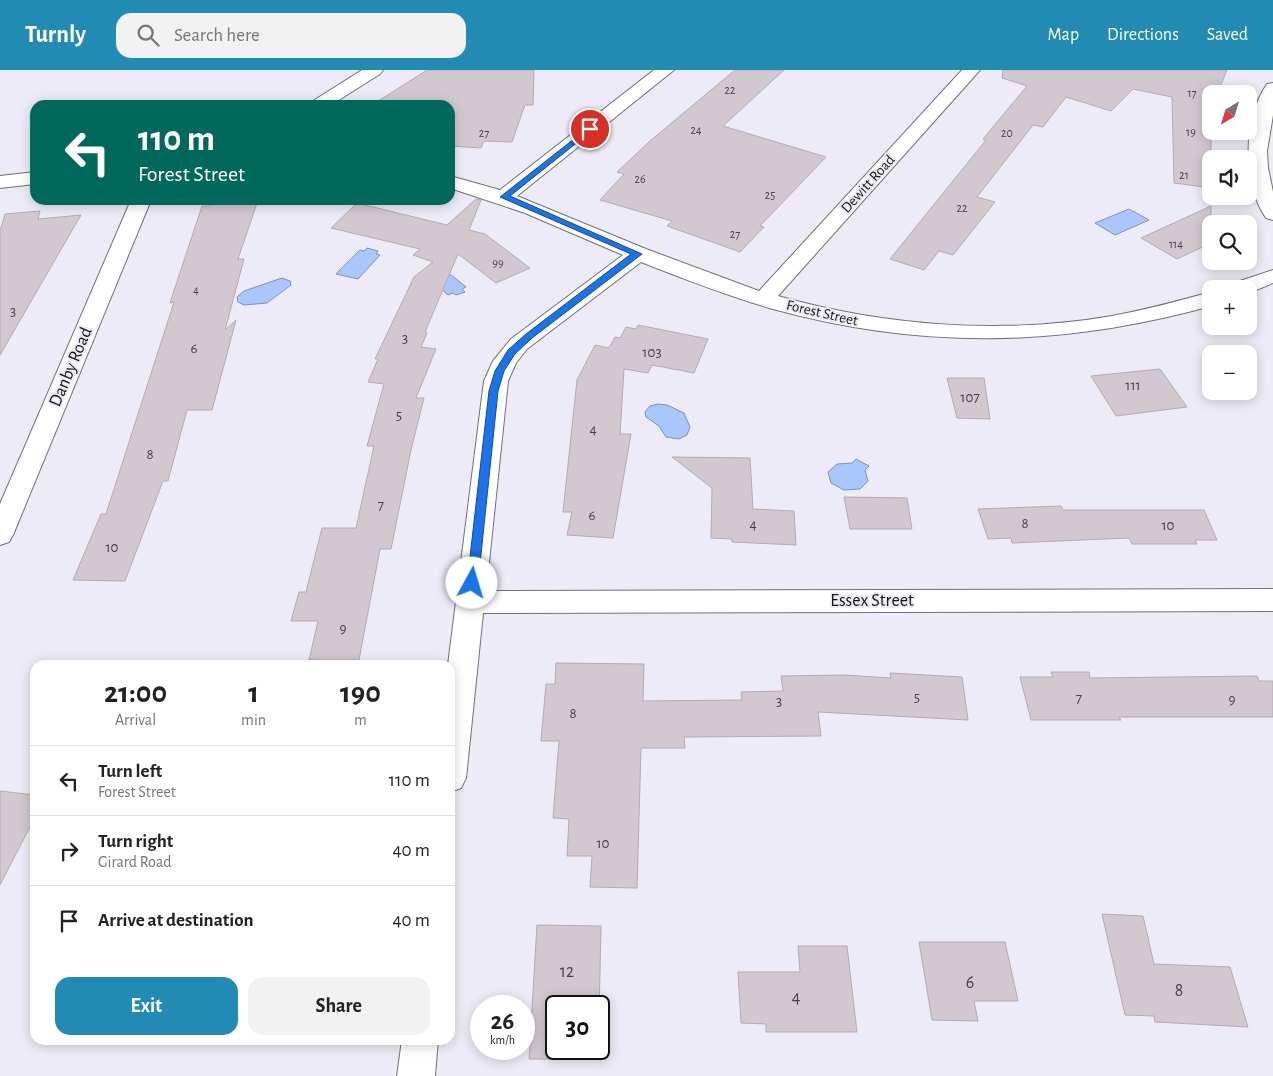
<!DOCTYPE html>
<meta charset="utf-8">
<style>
body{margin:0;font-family:"Alegreya Sans",sans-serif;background:#f2f2f2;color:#222;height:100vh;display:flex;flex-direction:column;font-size:19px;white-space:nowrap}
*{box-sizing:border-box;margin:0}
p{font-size:16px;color:#767676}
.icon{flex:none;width:28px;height:28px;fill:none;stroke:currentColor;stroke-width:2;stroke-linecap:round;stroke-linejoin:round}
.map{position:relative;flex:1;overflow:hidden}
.side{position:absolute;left:30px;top:590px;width:425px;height:385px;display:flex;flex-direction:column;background:#fff;border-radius:15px;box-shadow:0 2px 12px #0003}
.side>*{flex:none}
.hud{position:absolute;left:30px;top:30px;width:425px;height:105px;border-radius:15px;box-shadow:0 2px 12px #0003;background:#00695c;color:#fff;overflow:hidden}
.needle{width:32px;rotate:218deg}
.tools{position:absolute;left:1202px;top:15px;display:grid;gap:10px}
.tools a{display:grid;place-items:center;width:55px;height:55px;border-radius:10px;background:#fff;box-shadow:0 2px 12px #0003;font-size:25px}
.speed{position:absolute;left:470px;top:925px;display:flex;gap:10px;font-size:25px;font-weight:700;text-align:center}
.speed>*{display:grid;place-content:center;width:65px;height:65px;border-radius:50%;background:#fff;box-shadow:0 2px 12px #0003;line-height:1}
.speed small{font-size:12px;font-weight:400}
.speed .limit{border:2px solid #111;border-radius:8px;background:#fff;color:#111}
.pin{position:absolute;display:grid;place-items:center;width:42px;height:42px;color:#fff;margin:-21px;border:2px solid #fff;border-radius:50%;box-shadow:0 1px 5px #0007}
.me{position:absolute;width:55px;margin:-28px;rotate:6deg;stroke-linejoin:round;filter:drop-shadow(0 0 4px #0008)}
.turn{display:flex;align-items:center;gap:18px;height:105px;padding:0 25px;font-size:22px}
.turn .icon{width:65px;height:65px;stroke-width:2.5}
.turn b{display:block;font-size:35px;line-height:42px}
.eta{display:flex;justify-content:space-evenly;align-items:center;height:85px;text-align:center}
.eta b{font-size:30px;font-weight:600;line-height:35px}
.button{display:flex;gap:10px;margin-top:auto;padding:10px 25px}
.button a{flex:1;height:58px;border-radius:15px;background:#228bb3;color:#fff;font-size:20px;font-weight:600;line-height:58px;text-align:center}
.button a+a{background:#f2f2f2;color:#222}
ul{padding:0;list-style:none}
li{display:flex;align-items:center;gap:15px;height:70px;padding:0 25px;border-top:1px solid #e0e0e0}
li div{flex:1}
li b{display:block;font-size:19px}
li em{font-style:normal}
header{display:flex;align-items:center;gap:30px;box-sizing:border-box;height:70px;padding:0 25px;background:#228bb3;color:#fff}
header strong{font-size:24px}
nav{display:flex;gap:28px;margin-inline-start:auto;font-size:18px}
.search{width:350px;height:45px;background:#f2f2f2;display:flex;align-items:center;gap:12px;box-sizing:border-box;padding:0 18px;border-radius:15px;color:#767676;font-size:19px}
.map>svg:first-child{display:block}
</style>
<header>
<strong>Turnly</strong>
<div class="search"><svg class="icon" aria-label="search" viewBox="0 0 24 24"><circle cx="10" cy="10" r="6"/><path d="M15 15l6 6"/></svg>Search here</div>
<nav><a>Map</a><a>Directions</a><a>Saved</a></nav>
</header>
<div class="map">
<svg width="1273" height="1006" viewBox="0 0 1273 1006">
<rect width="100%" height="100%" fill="#ecebf7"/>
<g fill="#a9c7fe" stroke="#7d92b9">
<polygon points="1129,139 1149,150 1115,165 1095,153"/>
<polygon points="367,178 378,181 376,184 380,185 358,209 336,204 360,180 364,181"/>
<polygon points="444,199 466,217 462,219 465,222 456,225 453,223 448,225 427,206"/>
<polygon points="282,208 290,211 291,215 267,233 244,235 238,232 237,227 244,221"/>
<polygon points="658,334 667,335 684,343 690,357 687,365 679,369 666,367 659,356 646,347 645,342 650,336"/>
<polygon points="856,389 869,396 865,400 868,411 860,419 844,420 831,413 828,402 837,394 852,393"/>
</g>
<g fill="#d4c8d0" stroke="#b5aab1">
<polygon points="427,0 534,0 533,35 525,35 512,72 484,71 481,78 450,76 450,35 372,35"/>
<polygon points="735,0 784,0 723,56 826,87 760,156 764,157 740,182 667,156 672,151 600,130 624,104 617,102 650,71"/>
<polygon points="1003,0 1227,0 1217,24 1211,24 1211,118 1174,113 1172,27 1133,19 1111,41 1066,27 1043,57 1033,55 977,127 995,132 953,185 939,181 924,200 890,189 986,70 983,69 1027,16 1002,8"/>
<polygon points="476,129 481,130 469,160 485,164 530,198 496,213 458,184 425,262 427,263 421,277 436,279 416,328 424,328 411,380 391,479 380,479 359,590 309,590 318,551 291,551 299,522 306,522 322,458 356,458 374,376 367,376 384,314 368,312 378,289 375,289 414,207 433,192 413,185 420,179 331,158 357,133 447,155"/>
<polygon points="212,130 258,130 238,189 244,189 225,260 236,250 212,340 187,340 168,411 163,411 125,511 73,510 101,444 106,444 174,232 170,233 202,136 209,136"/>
<polygon points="1211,136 1211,173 1177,189 1141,168"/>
<polygon points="40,141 38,149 81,145 0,285 0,161 5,144"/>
<polygon points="638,255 708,269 694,303 652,295 648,303 624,299 620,364 631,364 613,468 567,465 572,442 563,442 577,310 595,275 609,278 615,267 620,268 626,257 636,259"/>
<polygon points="1160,299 1187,337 1116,346 1091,306"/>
<polygon points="947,308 984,308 990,349 957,348"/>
<polygon points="672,387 750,388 753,439 794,441 796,475 732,472 732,469 711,468 712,418"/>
<polygon points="844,427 907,428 912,459 850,459"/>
<polygon points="1061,436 1063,440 1204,440 1217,470 1195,470 1197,474 1132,474 1129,468 1012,473 1011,468 988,469 978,439"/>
<polygon points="556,593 644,594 643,631 742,630 741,622 783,621 781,606 844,605 891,608 890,603 962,607 968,650 818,642 821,666 684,667 685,678 641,678 637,818 590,817 592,786 567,786 569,749 553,748 559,671 541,671 546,614 555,614"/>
<polygon points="1051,602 1089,602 1090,608 1257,606 1259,611 1273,611 1273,647 1119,647 1121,650 1031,650 1020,607 1053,607"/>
<polygon points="0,721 35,725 35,747 0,815"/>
<polygon points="1102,844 1143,846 1154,894 1230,897 1248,957 1155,952 1154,946 1125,945"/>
<polygon points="537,855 601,856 599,947 599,936 556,936 556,979 598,979 598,989 529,989"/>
<polygon points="919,872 1005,872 1018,931 974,931 978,951 932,950"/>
<polygon points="798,876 847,876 857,962 766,962 766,954 741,953 738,902 800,902"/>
</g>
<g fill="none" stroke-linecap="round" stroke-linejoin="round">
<g stroke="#70707a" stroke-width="2">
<g id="minor">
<polygon points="362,0 383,0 380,4 331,35 310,35 313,31"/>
<path d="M 654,0 L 674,0 L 517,126 L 646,179 L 759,221 L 962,0 L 980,0 L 778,226 C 884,256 1002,265 1112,246 C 1145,240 1178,231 1211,222 L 1211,236 C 1063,277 922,280 773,239 C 728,226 684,209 641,192 L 527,279 L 516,293 L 508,311 L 486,521 L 1273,519 L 1273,541 L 483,543 L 466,708 L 461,718 L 450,722 L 450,595 L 448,595 L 484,311 L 493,291 L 511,269 L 623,185 L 525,143 L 450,118 L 450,106 L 500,120 Z"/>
<path d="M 1273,13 L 1273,45 L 1267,81 L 1268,98 L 1273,122 L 1273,150 L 1266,148 C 1242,114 1243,48 1267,14 Z"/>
<polygon points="35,102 35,114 0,118 0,106"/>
<polygon points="131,130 151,130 13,465 9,472 0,475 0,434"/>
<polygon points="1273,200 1273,213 1249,223 1249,219 1228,219 1231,214"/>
<polygon points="402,970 438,970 435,1006 397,1006"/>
</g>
</g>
<use href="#minor" fill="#fff" fill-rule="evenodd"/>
</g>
<polygon fill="#1a73e8" stroke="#114b97" points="588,58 594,59 510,126 642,184 532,268 515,284 504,301 498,321 478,513 472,518 467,513 489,321 495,301 508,280 526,264 631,184 500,127"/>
<g text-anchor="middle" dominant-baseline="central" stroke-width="4" stroke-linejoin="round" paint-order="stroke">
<g font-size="12" fill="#454247">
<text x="730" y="20">22</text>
<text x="1192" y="23">17</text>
<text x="696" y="60">24</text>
<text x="1191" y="62">19</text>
<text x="484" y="63">27</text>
<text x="1007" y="63">20</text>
<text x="1184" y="105">21</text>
<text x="640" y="109">26</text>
<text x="770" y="125">25</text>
<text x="962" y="138">22</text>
<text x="735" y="164">27</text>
<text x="1176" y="174">114</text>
<text x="498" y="193">99</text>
<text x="196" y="220">4</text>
</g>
<g font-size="15" fill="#151519" stroke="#ecebf7">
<text transform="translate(868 114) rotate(-48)">Dewitt Road</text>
<text transform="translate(822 243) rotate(13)">Forest Street</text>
</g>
<g font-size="15" fill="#454247">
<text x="13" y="241">3</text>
<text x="405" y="268">3</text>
<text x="194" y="278">6</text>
<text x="652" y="282">103</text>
<text x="1133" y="315">111</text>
<text x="970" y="327">107</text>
<text x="399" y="345">5</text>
<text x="593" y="359">4</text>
<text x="150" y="384">8</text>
<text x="381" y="435">7</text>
<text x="592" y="445">6</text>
<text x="1025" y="453">8</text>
<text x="753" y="454">4</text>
<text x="1168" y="455">10</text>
<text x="112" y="477">10</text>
<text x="343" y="558">9</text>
<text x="917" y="627">5</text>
<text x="1079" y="628">7</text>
<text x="1232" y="629">9</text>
<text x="779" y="631">3</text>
<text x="573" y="643">8</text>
<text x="603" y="773">10</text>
</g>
<g font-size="18" fill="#151519" stroke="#ecebf7">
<text transform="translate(71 297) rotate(-67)">Danby Road</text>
<text x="872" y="531">Essex Street</text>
</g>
<g font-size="18" fill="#454247">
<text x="567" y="902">12</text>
<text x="970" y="913">6</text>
<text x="1179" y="921">8</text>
<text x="796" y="928">4</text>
</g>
</g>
</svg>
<div class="tools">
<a><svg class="needle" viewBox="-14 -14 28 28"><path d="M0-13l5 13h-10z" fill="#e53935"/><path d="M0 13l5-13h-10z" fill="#767676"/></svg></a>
<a><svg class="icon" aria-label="sound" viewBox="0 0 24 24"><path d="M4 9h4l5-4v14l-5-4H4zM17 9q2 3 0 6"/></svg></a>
<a><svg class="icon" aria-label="search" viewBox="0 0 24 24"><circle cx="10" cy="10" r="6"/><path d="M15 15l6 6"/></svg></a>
<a>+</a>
<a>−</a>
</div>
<div class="speed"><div>26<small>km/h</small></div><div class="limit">30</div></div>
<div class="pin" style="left:590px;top:59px;background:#d93025"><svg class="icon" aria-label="arrive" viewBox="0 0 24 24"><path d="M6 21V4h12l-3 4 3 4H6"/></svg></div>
<svg class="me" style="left:472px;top:513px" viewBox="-20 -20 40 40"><circle r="19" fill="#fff"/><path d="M0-13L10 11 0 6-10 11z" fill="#1a73e8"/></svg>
<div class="hud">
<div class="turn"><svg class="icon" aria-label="left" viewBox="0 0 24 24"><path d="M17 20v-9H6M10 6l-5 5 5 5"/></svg><div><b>110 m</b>Forest Street</div></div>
</div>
<section class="side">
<div class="eta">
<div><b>21:00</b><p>Arrival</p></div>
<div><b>1</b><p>min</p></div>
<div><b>190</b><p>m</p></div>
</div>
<ul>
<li><svg class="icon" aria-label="left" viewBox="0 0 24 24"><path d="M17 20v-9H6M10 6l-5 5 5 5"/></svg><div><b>Turn left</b><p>Forest Street</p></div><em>110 m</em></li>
<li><svg class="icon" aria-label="right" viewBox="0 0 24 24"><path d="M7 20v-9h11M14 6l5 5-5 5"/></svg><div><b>Turn right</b><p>Girard Road</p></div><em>40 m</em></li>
<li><svg class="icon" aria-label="arrive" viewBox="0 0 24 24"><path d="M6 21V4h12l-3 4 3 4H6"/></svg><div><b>Arrive at destination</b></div><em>40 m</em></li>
</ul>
<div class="button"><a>Exit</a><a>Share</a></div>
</section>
</div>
